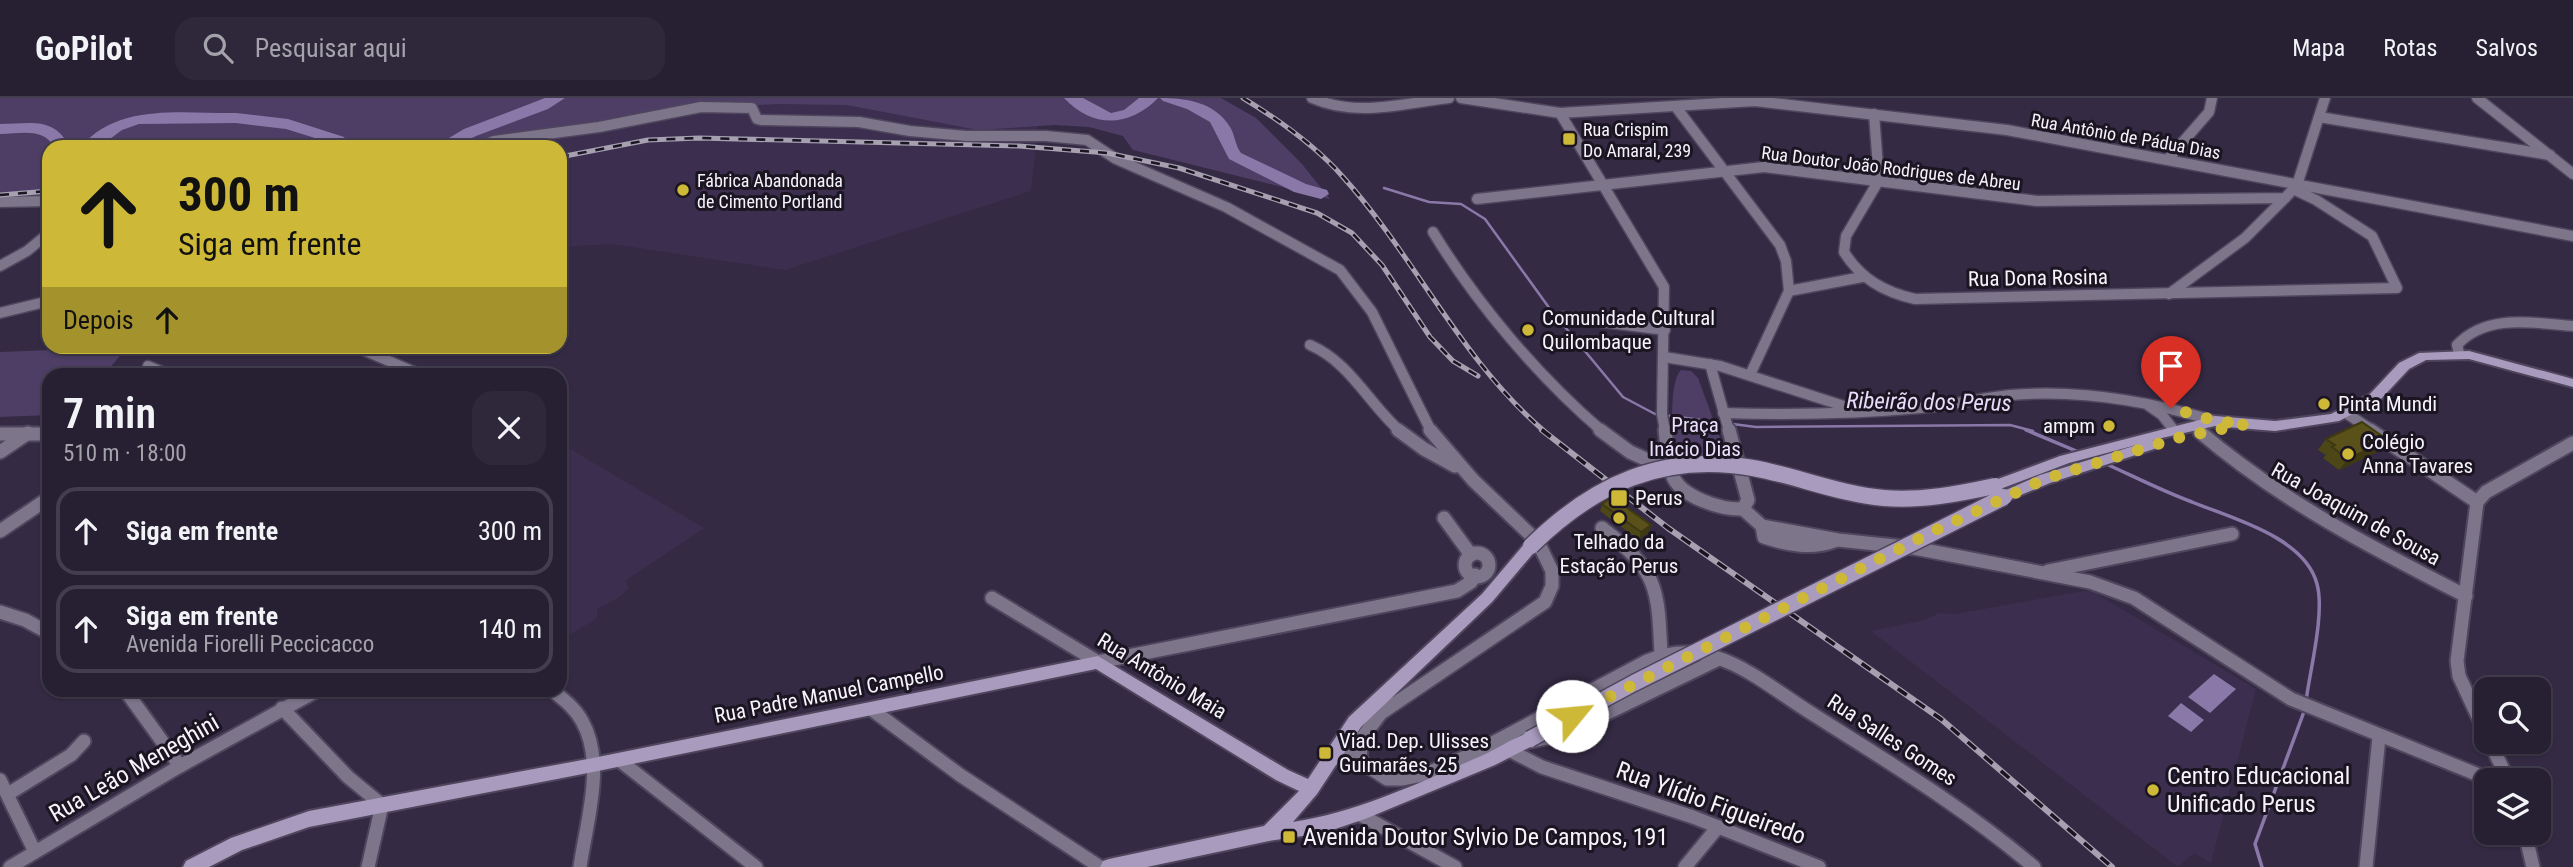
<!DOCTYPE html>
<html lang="pt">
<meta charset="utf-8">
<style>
body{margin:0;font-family:"Roboto Condensed",sans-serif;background:#2f283b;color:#f1f3f6;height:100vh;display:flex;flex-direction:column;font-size:26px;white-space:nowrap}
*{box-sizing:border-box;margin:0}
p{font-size:23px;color:#a4a3ac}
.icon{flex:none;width:38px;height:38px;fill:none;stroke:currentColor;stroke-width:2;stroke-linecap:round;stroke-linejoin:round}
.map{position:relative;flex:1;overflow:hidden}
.sheet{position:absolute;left:42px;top:270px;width:525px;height:329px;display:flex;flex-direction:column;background:#272033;border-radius:21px;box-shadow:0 2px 5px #0004,0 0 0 2px #433e4e}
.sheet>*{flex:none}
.hud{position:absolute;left:42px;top:42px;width:525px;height:214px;border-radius:21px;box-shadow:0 2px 5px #0004,0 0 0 2px #433e4e;background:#ceb838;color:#111;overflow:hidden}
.controls{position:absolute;left:2474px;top:579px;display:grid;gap:14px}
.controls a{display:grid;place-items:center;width:77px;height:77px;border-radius:14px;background:#272033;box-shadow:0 2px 5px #0004,0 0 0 2px #433e4e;font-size:35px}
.pin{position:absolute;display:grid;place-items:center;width:60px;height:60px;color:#fff;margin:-72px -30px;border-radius:50% 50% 50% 0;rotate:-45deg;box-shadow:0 0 7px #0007}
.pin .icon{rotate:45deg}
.me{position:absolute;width:77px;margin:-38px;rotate:62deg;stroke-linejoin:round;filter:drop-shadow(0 0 5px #0008)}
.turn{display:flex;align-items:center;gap:24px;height:147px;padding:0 21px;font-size:32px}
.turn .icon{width:91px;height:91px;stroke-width:2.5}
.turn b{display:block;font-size:49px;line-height:60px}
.then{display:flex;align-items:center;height:66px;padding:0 21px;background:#0003;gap:14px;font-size:26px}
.round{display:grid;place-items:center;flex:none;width:74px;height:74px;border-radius:21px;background:#2f283b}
.headline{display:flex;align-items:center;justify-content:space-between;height:119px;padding:0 21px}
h1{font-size:42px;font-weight:600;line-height:52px}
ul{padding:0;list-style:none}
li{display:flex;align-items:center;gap:21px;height:88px;margin:0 14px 10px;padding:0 7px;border:4px solid #433e4e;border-radius:21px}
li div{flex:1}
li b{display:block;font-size:26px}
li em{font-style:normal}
header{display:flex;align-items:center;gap:42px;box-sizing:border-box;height:98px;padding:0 35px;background:#272033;border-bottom:2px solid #433e4e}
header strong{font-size:33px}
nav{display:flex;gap:38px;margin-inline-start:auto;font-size:24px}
.search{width:490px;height:63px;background:#2f283b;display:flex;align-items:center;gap:18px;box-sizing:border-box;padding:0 24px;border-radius:21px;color:#a4a3ac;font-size:26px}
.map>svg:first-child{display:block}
</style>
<header>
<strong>GoPilot</strong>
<div class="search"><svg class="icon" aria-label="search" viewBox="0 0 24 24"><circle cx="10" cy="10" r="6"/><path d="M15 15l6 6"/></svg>Pesquisar aqui</div>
<nav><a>Mapa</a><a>Rotas</a><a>Salvos</a></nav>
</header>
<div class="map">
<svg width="2573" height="769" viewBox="0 0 2573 769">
<rect width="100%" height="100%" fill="#342a44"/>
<g fill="#3b2e4f">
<polygon points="785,4 1040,10 1031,93 785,172 611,146 560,149 560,49 518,49 686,14"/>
<polygon points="560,345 704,430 625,483 629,490 618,500 597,511 597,520 560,543"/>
<polygon points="2090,492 2256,591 2211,765 2194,755 2178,769 1871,533 1925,522 1939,515 1955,516"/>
</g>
<g fill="#4e3e66">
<polygon points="0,0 1221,0 1256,20 1302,66 1330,101 1133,52 1123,38 1089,29 1055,27 978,32 847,7 779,6 736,8 537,40 534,49 49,49 49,99 0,100"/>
<polygon points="127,249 105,276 49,276 49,317 0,319 0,254"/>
<path d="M 1681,272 L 1691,273 L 1698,280 L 1728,362 L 1673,362 C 1673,343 1668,284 1681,272 Z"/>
</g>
<g fill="#8a78a8">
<polygon points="2214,576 2236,591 2210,615 2188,599"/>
<polygon points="2181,605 2204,622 2191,634 2168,618"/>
</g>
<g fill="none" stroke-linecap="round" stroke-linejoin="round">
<polyline stroke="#8a78a8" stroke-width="2.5" points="1384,90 1429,104 1461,106 1485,121 1550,211 1623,299 1655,316 1756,329 2010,327 2033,333"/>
<g stroke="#8a78a8" stroke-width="3.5">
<polyline points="2026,332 2081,355"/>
<path d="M 2104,365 C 2133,378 2162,393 2192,404 C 2231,420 2305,439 2317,486 C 2325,515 2310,572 2306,603"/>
<polyline points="2262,769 2255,746 2305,611"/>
</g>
<g fill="#8a78a8" fill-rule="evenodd">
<polygon points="545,0 565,0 548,11 476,38 453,49 434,49 464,31"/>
<path d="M 1064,0 L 1083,0 L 1111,15 L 1124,12 L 1139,0 L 1158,0 C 1130,29 1093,31 1064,0 Z"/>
<path d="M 1160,0 C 1186,0 1215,4 1230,29 C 1235,37 1235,47 1241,55 L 1306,86 L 1327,92 L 1329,96 L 1321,101 L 1294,94 L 1229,61 L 1210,24 L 1187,11 L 1163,3 Z"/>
<path d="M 236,15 L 288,21 L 344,39 L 349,49 L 333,49 L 331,45 L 286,31 L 236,25 L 139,26 L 122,32 L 99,49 L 81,49 C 118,4 185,16 236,15 Z"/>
<path d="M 0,26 C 32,26 53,18 70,49 L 54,49 C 43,29 21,36 0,36 Z"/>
</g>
<g stroke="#4f465e" stroke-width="13">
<g id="street-far1">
<path d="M 1312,0 C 1358,20 1402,5 1449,0"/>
<polyline points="1461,0 1560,15 1755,3 2007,32 2573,138"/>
<polyline points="2477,0 2573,76"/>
<polyline points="1676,9 1780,147 1786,163 1789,193"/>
<polyline points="1560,15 1664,189 1662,316 1665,333"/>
<path d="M 1874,16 L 1879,82 L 1846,138 L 1844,154 C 1861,181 1884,194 1915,201 L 2397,190 L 2372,138 L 2316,102 L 2293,91"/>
<polyline points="2319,19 2550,57"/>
<polyline points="478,49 494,43 599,29 701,9 752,10 757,21 761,22 859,24 910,33 966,38 1046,38 1087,42 1116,61 1226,109 1340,172 1372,214 1431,333"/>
<polyline points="2168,61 2209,14 2212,0"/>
<polyline points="1477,101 1764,69 2037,103 2285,100 2297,87 2325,0"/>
<polyline points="0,104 49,103"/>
<path d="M 1433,134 C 1477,206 1538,278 1602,333"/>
<polyline points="0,168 27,153 49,135"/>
<polyline points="2169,196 2245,140 2285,100"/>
<polyline points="0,215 49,203"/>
<polyline points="1563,219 1665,232"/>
<path d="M 1310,247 C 1350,264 1369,306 1400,333"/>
<polyline points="354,248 419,276"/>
<path d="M 2459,255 L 2457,247 C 2487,215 2533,225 2573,228"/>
<polyline points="1664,259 1720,268 1853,311"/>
<polyline points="1710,266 1729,333"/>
<polyline points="148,268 167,276"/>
<polyline points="1750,277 1789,193 1862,179"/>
<polyline points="2149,308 2162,317 2173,331"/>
<path d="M 1723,315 C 1789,317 1855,316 1920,310 C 1950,308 1980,300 2010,297 C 2079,291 2149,303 2215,323"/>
<polyline points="2346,315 2373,333"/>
</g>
</g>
<g stroke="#4f465e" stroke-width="17">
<g id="street">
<polyline points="1398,332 1424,351 1455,368"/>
<polyline points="1600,332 1630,354 1665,370"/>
<path d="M 1665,332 C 1667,346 1667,362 1672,376 C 1679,399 1722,412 1743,411"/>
<polyline points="1729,332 1748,402 1743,411"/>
<polyline points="2370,332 2477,404"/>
<path d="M 2200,334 C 2281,403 2372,450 2466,498"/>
<polyline points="0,336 49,336"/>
<polyline points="0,354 28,335"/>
<polyline points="1743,411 1762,428 1838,442 1914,450 2090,484 2134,500 2291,601 2491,682"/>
<polyline points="1444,420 1471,457"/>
<path d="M 1762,428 L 1764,439 C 1788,447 1812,452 1837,442"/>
<path d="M 1602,430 C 1658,473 1658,489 1661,557"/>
<polyline points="0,433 49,400"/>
<circle cx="1477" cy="467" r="12"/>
<polyline points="2048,473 2232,436"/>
<polyline points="992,500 1098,564 1457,493 1471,484 1475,477"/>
<polyline points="0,514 25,522 49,535"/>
<polyline points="125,592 180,668"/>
<path d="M 552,592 C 563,601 575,610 582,623 C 606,665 586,725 580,769"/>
<polyline points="282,610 348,679 382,707 368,769"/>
<polyline points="871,611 960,677 1100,769"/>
<polyline points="2487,638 2459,578 2457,563 2477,404 2486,394 2573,345"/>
<polyline points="1531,643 1562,637 1719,561"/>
<polyline points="2490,644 2508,682"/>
<polyline points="1509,652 1542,669 1693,719 1819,769"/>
<path d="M 1332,661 L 1352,658 L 1387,681 L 1403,681 L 1423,677 L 1470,657 L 1647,563 C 1670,553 1691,552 1715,559 C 1750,570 1780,596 1811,615 C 1888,664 1965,710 2034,769"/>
<polyline points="1360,661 1362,640 1381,615 1545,504 1552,488 1552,473 1538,444 1473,382 1430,332"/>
<polyline points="619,662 756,769"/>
<polyline points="0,682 35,754"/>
<polyline points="8,696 71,657 84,643"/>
<polyline points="1359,716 1455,769"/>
<polyline points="2525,735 2533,769"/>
<polyline points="10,769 180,668 318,592"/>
<polyline points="1685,769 1718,729"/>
<polyline points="2366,769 2379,639"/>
</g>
</g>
<g stroke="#4f465e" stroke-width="4">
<g id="secondary">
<polygon points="2469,253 2573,281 2573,289 2469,261 2426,262 2409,271 2380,302 2339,323 2275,333 2215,328 2153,342 2159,347 2157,350 2050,385 2004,404 1997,399 1999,395 2040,377 2140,346 2069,365 1995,393 1988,388 1990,384 2060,358 2215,318 2275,323 2331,316 2370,296 2399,265 2419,255"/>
<path d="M 1531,443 L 1536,444 L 1538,448 L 1536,452 L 1492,504 L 1361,629 L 1317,696 L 1293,724 C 1358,714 1421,684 1481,658 C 1498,650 1513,640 1530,634 L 1536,636 L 1538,641 L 1536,646 L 1495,667 L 1365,721 L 1323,735 L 1269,743 L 1147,769 L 1100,769 L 1103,763 L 1109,761 L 1264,728 L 1299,693 L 1276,682 L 1096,571 L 593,674 L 309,729 L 242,752 L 209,769 L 183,769 L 186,763 L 231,740 L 309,713 L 593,660 L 1098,558 L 1288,672 L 1308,681 L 1349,619 L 1482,496 L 1526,444 Z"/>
</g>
</g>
<use href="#street-far1" stroke="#7d758a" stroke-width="10"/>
<use href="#street" stroke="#7d758a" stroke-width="13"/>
<use href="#secondary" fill="#a89bbd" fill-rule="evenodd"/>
<g stroke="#a6a0b1" stroke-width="5">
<g id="rail-far1">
<path d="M 1243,0 C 1279,22 1315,47 1343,79 C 1416,160 1460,261 1544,333"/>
<polyline points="560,59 648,42 699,40 1019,48 1107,55 1179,70 1317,115 1352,135 1382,167 1430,239 1453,263 1478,278"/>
<polyline points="0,97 49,93"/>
</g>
</g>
<g stroke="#a6a0b1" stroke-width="6">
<polyline id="rail" points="1542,332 1668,430 1941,621 2112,769"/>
</g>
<use href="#rail-far1" stroke="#1a1521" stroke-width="2.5" stroke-dasharray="9" stroke-linecap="butt"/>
<use href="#rail" stroke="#1a1521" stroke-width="3.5" stroke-dasharray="11" stroke-linecap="butt"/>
<g stroke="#4f465e" stroke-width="19" stroke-linecap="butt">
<g id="secondary-bridge">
<path d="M 1531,448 C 1594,386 1663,354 1753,370 C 1797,378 1839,396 1884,400 C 1921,403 1958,396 1995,388"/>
<polyline points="1530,641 1634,585 2004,399"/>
</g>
</g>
<use href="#secondary-bridge" stroke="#a89bbd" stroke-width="16"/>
</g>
<g fill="#4d4616">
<polygon points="2326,341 2388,342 2379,353 2339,372 2323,360 2326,357 2318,352"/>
<polygon points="1602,406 1651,427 1649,434 1639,442 1600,413"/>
</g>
<g fill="#3f3912">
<polygon points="2388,342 2379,353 2339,372 2348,361"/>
<polygon points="1651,427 1649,434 1639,442 1641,434"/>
</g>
<g fill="#5a511a" stroke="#3f3912" stroke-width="2">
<polygon points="2362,324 2388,342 2348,361 2332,349 2335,347 2326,341"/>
<polygon points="1612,399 1651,427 1641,434 1602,406"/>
</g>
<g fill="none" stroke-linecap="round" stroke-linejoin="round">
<polyline stroke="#ceb838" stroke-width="12" stroke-dasharray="0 21.6" points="1572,618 1936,432 2045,381 2177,340 2246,326 2216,323 2171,310"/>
</g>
<g fill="#ceb838" stroke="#1a1521" stroke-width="2.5">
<rect x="1562" y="34" width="14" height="14" rx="3.5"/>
<circle cx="683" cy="92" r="7"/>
<circle cx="1528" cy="232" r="7"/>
<circle cx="2324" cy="306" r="7"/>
<circle cx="2109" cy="328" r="7"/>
<circle cx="2348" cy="356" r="7"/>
<rect x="1610" y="391" width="18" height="18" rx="3.5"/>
<circle cx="1619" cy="420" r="7"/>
<rect x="1318" y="648" width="14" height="14" rx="3.5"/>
<circle cx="2153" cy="692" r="7"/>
<rect x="1282" y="732" width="14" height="14" rx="3.5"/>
</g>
<g text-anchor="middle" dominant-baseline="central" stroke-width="6" stroke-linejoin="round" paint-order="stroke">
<g font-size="18" fill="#f6f3fd" stroke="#1a1521" text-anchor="start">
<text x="1583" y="31">Rua Crispim<tspan x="1583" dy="21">Do Amaral, 239</tspan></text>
<text x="697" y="82">Fábrica Abandonada<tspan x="697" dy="21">de Cimento Portland</tspan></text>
</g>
<g font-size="18" fill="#f6f3fd" stroke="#1a1521">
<text transform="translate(2126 38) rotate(10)">Rua Antônio de Pádua Dias</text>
<text transform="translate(1891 70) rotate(7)">Rua Doutor João Rodrigues de Abreu</text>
</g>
<g font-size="21" fill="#f6f3fd" stroke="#1a1521">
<text transform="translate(2038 180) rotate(-1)">Rua Dona Rosina</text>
<text transform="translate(2356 416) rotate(29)">Rua Joaquim de Sousa</text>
<text transform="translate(1162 578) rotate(31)">Rua Antônio Maia</text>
<text transform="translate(829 596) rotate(-11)">Rua Padre Manuel Campello</text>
<text transform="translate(1892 642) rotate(33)">Rua Salles Gomes</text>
</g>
<g font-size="21" fill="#f6f3fd" stroke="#1a1521" text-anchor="start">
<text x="1542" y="220">Comunidade Cultural<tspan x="1542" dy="24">Quilombaque</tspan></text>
<text x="2338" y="306">Pinta Mundi</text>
<text x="2095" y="328" text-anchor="end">ampm</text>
<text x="2362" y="344">Colégio<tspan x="2362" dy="24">Anna Tavares</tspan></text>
<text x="1635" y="400">Perus</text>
<text x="1619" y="444" text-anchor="middle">Telhado da<tspan x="1619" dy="24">Estação Perus</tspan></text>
<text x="1339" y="643">Viad. Dep. Ulisses<tspan x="1339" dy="24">Guimarães, 25</tspan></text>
</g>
<g font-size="21" fill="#eadffc" stroke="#1a1521">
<text x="1695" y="327">Praça<tspan x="1695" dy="24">Inácio Dias</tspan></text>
</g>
<g font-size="23" font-style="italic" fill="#e7dcfa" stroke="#1a1521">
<text transform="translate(1929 304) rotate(1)">Ribeirão dos Perus</text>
</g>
<g font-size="24" fill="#f6f3fd" stroke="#1a1521">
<text transform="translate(134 670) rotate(-30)">Rua Leão Meneghini</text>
<text transform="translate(1711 705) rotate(20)">Rua Ylídio Figueiredo</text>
</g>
<g font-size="24" fill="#f6f3fd" stroke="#1a1521" text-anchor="start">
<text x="2167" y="678">Centro Educacional<tspan x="2167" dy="28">Unificado Perus</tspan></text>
<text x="1303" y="739">Avenida Doutor Sylvio De Campos, 191</text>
</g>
</g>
</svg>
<div class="controls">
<a><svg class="icon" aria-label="search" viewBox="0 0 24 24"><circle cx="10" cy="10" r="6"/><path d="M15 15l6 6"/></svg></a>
<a><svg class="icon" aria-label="layers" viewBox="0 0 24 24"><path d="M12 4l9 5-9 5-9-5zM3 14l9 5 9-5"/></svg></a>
</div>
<div class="pin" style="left:2171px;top:310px;background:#d93025"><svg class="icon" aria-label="arrive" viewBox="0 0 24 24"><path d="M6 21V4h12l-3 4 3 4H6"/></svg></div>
<svg class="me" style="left:1572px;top:618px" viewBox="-20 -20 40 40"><circle r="19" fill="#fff"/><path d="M0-13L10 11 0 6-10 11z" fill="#ceb838"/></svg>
<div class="hud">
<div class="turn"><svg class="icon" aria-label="ahead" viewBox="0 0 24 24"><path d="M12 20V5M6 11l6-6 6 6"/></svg><div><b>300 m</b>Siga em frente</div></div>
<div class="then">Depois<svg class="icon" aria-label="ahead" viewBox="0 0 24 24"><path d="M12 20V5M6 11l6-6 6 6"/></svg></div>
</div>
<section class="sheet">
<div class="headline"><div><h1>7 min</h1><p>510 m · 18:00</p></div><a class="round"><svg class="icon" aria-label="close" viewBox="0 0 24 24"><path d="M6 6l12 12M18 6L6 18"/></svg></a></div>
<ul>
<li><svg class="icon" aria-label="ahead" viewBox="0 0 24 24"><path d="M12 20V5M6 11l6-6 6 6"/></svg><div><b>Siga em frente</b></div><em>300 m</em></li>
<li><svg class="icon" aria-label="ahead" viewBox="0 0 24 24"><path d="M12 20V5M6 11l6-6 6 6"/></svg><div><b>Siga em frente</b><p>Avenida Fiorelli Peccicacco</p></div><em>140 m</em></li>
</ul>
</section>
</div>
